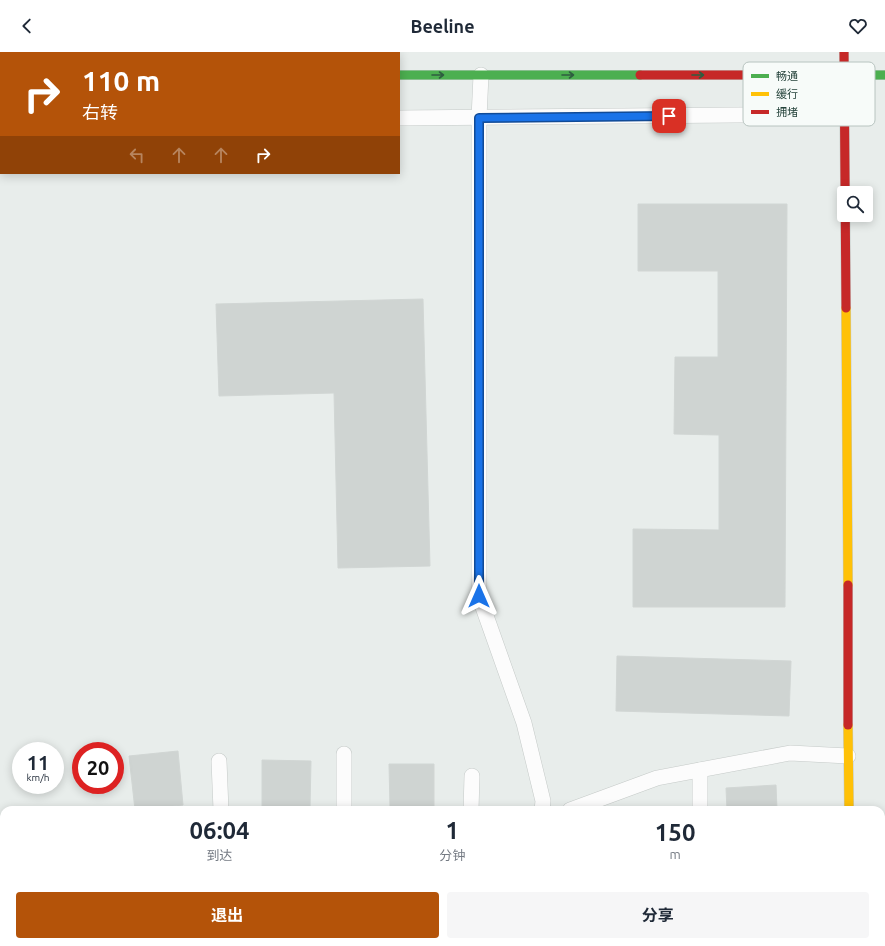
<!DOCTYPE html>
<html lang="zh">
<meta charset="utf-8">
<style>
body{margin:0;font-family:Ubuntu,"Noto Sans SC",sans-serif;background:#f6f6f7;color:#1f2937;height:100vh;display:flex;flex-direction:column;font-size:15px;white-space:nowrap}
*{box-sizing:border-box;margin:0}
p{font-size:13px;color:#747a83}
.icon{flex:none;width:22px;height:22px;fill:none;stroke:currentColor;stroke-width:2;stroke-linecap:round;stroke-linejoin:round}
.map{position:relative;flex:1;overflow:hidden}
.drawer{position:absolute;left:0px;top:754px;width:885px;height:140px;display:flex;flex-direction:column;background:#fff;border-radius:12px 12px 0 0;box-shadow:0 2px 10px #0003}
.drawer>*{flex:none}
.guide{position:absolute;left:0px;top:0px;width:400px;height:122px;box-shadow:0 2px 10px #0003;background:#b45309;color:#fff;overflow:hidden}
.controls{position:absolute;left:837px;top:134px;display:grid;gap:8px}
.controls a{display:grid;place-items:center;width:36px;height:36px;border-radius:4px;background:#fff;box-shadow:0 2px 10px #0003;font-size:20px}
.speed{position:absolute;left:12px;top:690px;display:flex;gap:8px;font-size:20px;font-weight:700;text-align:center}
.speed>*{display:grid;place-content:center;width:52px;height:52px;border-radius:50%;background:#fff;box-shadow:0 2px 10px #0003;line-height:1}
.speed small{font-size:10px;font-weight:400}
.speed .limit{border:6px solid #d22;background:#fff;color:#111}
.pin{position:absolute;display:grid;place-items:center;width:34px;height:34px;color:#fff;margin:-17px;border-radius:8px;box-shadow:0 2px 6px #0006}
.me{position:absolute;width:44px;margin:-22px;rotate:0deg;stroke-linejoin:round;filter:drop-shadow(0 0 3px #0008)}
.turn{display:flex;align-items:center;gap:14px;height:84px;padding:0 16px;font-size:18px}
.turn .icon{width:52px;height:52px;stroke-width:2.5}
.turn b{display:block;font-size:28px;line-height:34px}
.lanes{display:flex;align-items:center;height:38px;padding:0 16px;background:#0003;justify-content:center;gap:20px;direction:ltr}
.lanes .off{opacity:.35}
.eta{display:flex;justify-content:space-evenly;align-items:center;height:68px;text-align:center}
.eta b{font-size:24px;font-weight:700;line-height:28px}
.primary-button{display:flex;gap:8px;margin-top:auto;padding:8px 16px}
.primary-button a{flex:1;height:46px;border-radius:4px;background:#b45309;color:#fff;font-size:16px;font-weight:700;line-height:46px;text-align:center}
.primary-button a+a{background:#f6f6f7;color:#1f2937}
header{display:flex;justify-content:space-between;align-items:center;height:52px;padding:0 16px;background:#fff;font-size:18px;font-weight:700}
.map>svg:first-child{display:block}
</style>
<header><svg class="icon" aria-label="back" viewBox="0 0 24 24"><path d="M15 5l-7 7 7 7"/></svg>Beeline<svg class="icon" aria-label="heart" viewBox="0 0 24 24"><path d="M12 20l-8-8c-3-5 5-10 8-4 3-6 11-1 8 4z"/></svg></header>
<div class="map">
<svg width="885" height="894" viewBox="0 0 885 894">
<rect width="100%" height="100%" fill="#e8edeb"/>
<g fill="#cfd4d2" stroke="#d1d6d4">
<polygon points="638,152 787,152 785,555 633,555 633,477 719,478 719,383 674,382 675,305 718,305 718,219 638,219"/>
<polygon points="423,247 430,514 338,516 334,341 219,344 216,252"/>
<polygon points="617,604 791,609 789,664 616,659"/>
<polygon points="178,699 183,753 135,758 129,704"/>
<polygon points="262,708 311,709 310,756 262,756"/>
<polygon points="389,712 434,712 434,755 390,755"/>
<polygon points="776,733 777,758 727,758 726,736"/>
<polygon points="164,890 174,890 174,894 130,894 129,892"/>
<polygon points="589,890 645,890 646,894 589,894"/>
<rect x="733" y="890" width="51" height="4"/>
</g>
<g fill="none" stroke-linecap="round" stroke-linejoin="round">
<g stroke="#c5cac8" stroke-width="16">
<g id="lane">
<polyline points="481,23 479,66 479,544 524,671 543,749 542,758"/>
<polyline points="399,66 843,62"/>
<polyline points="0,69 1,69"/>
<polyline points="344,702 344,758"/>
<polyline points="219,709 221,758"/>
<polyline points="700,718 700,758"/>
<polyline points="471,758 472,724"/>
<polyline points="570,758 657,726 790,701 848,704"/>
<polyline points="226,890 226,894"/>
<polyline points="290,890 308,892 443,894"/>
<polyline points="532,890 532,894"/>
<polyline points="702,890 702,894"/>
<polyline points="467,894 471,890"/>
</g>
</g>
<g stroke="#c5cac8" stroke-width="24">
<polyline id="street" points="850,890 850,894"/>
</g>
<g stroke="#c3cbc8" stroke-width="10">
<g id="fast">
<polyline points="399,23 640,23"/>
<polyline points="770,23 885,23"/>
</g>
</g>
<g stroke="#c3cbc8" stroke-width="10">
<g id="slow">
<polyline points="0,27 1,27"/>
<polyline points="846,256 848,533"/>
<polyline points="848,673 849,758"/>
</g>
</g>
<g stroke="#c3cbc8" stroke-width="10">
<g id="jam">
<polyline points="844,0 846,256"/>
<polyline points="640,23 770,23"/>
<polyline points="848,533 848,673"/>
</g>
</g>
<use href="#lane" stroke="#fcfcfc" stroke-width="15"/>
<use href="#street" stroke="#fcfcfc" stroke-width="22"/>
<use href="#fast" stroke="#4caf50" stroke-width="9"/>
<use href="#slow" stroke="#ffc107" stroke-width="9"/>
<use href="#jam" stroke="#c62828" stroke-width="9"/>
</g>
<defs><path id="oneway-shaft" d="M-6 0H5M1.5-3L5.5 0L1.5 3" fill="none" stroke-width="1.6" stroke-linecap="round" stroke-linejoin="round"/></defs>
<g stroke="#2e5d40">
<use href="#oneway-shaft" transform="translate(438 23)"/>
<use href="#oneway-shaft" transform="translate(568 23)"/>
<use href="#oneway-shaft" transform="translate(698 23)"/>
</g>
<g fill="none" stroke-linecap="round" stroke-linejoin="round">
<g stroke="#114b97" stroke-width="10">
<polyline id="route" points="479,544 479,66 669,64"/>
</g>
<use href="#route" stroke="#1a73e8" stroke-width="7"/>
</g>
<rect x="743" y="10" width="132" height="64" rx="6" fill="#f7fbf9" stroke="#b8c4c0" stroke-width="1"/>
<rect x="751" y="22" width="18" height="4" fill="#4caf50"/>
<rect x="751" y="40" width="18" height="4" fill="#ffc107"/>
<rect x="751" y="58" width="18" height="4" fill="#c62828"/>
<g font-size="11" fill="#24423a">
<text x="776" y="28">畅通</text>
<text x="776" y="46">缓行</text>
<text x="776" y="64">拥堵</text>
</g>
</svg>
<div class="controls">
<a><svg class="icon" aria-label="search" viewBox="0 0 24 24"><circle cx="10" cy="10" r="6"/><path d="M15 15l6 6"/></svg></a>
</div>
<div class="speed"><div>11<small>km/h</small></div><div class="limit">20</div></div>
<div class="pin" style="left:669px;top:64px;background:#d93025"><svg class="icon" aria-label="arrive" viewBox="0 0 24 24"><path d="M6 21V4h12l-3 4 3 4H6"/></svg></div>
<svg class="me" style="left:479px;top:544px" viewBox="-20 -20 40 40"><path d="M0-17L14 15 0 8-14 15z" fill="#1a73e8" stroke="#fff" stroke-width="4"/></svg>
<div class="guide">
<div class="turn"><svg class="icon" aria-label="right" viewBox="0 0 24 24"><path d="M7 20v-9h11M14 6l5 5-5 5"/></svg><div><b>110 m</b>右转</div></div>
<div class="lanes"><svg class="icon off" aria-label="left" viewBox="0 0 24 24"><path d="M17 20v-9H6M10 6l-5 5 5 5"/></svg><svg class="icon off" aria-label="ahead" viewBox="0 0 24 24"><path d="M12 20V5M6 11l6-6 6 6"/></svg><svg class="icon off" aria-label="ahead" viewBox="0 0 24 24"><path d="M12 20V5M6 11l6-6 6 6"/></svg><svg class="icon" aria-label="right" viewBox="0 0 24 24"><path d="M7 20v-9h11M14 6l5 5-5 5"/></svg></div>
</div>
<section class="drawer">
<div class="eta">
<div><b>06:04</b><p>到达</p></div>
<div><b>1</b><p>分钟</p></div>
<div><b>150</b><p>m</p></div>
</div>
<div class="primary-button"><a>退出</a><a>分享</a></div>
</section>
</div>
